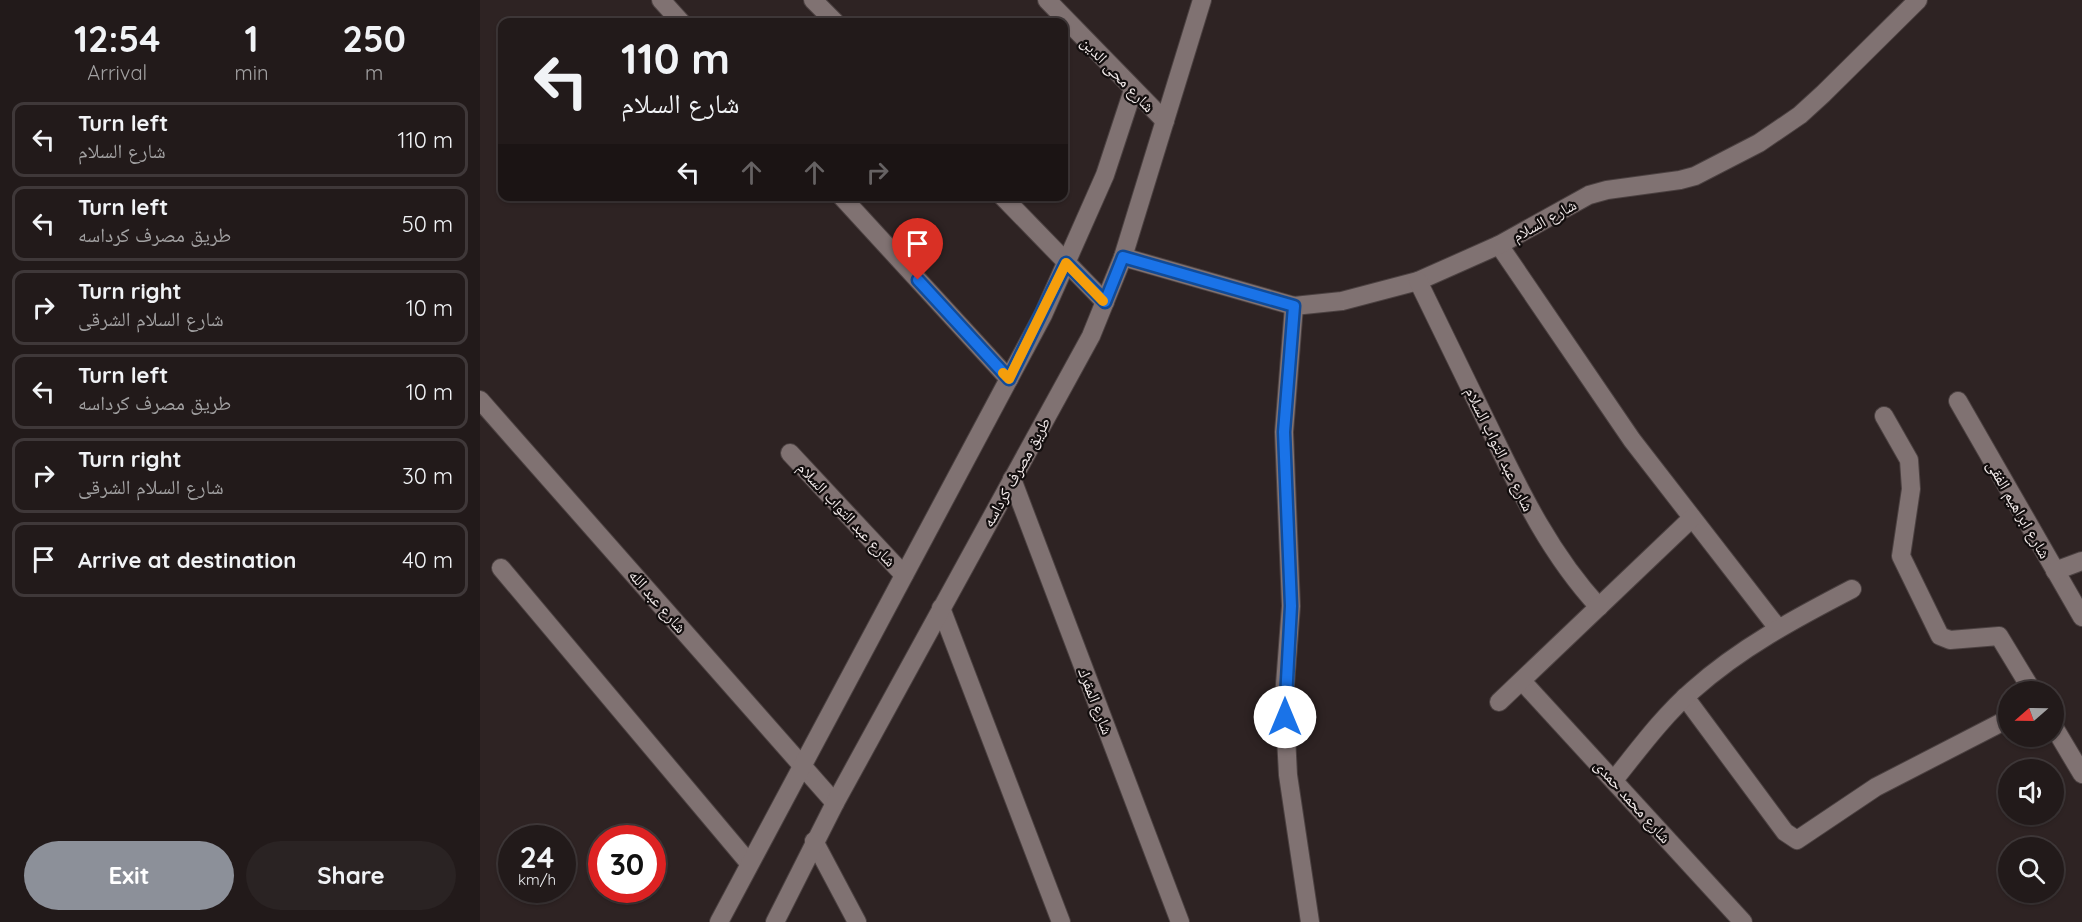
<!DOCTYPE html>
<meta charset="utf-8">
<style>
body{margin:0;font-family:Quicksand,"Noto Naskh Arabic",sans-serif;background:#2a2323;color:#f1f3f6;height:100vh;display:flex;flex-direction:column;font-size:22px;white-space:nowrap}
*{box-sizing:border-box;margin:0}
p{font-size:20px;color:#a2a1a2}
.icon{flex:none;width:33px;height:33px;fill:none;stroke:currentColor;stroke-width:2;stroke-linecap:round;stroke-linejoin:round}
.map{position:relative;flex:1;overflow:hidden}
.sheet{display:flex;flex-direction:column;background:#221a1a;width:480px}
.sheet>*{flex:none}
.banner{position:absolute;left:18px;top:18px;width:570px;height:183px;border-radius:12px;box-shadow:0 2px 4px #0004,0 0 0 2px #3f3839;background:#221a1a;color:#f1f3f6;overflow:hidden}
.needle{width:39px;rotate:250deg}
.tools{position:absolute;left:1518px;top:681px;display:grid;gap:12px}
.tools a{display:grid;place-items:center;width:66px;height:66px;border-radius:50%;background:#221a1a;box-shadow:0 2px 4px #0004,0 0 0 2px #3f3839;font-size:30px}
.speed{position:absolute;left:18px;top:825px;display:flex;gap:12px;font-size:30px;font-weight:700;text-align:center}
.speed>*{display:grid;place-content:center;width:78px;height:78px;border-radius:50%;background:#221a1a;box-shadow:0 2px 4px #0004,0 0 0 2px #3f3839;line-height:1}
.speed small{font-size:15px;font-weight:400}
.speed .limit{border:9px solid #d22;background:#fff;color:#111}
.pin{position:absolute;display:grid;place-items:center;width:51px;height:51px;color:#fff;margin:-62px -26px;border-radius:50% 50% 50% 0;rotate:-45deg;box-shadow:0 0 6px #0007}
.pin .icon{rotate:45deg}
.me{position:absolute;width:66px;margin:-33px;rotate:0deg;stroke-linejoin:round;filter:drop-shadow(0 0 4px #0008)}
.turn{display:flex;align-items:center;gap:21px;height:126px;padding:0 24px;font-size:27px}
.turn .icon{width:78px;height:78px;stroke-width:2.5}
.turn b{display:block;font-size:42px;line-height:51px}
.lanes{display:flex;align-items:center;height:57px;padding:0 24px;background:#0003;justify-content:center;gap:30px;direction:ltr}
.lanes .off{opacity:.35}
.eta{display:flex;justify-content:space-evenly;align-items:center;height:102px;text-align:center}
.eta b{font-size:36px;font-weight:800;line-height:42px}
.button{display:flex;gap:12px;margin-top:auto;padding:12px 24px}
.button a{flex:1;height:69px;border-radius:36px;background:#8c9099;color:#fff;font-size:24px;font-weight:800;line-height:69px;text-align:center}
.button a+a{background:#2a2323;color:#f1f3f6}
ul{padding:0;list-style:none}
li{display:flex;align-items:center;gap:18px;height:75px;margin:0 12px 9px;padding:0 12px;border:3px solid #3f3839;border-radius:12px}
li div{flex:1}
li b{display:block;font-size:22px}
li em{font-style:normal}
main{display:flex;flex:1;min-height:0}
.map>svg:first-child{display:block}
</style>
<main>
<section class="sheet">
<div class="eta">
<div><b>12:54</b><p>Arrival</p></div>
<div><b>1</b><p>min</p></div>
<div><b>250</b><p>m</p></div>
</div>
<ul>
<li><svg class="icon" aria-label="left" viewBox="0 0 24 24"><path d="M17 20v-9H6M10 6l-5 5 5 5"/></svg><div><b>Turn left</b><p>شارع السلام</p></div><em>110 m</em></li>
<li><svg class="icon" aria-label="left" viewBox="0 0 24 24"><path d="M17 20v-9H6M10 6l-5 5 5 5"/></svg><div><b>Turn left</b><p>طريق مصرف كرداسه</p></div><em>50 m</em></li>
<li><svg class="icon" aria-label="right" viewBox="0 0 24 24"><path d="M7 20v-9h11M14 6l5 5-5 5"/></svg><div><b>Turn right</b><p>شارع السلام الشرقى</p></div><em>10 m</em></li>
<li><svg class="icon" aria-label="left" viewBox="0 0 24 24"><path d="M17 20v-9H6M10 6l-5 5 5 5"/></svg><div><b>Turn left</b><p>طريق مصرف كرداسه</p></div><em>10 m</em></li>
<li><svg class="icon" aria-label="right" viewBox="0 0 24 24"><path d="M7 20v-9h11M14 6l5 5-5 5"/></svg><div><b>Turn right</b><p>شارع السلام الشرقى</p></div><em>30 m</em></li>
<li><svg class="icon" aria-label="arrive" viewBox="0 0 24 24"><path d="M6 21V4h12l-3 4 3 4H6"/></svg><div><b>Arrive at destination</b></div><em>40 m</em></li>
</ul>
<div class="button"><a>Exit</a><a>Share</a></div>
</section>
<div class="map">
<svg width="1602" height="922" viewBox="0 0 1602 922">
<rect width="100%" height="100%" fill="#2e2323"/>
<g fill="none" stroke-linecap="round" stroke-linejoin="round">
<g stroke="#4b4141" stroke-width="20">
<g id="street">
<polyline points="181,0 201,22"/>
<polyline points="333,0 355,22"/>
<polyline points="567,0 685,121"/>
<polyline points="361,196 529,379"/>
<polyline points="522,196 625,302"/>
<polyline points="1019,245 1152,440 1297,627"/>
<polyline points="643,257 814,306 862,301 938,281 1019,245 1109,195 1127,190 1200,180 1215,176 1279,143 1320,115 1343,94 1438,0"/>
<path d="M 938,281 C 962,330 986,379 1010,429 C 1041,493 1070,554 1119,607"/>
<polyline points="814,306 804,432 811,606 804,698 808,775 830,922"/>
<polyline points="0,400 355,803"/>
<polyline points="1478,401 1602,617"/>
<polyline points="1404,416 1429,460 1431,489 1421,556 1460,636 1470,640 1519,636 1553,692"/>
<polyline points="310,453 424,575"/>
<polyline points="532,479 700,922"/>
<polyline points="21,568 269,863"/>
<polyline points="1575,571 1602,561"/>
<polyline points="461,608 581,922"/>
<polyline points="1042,681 1263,922"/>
<polyline points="1205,697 1305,832 1317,840 1396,787 1528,719"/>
<polyline points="1019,702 1212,518"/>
<polyline points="1574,727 1602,774"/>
<path d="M 1134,780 C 1159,749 1183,716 1213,690 C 1260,648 1316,618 1372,589"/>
<polyline points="334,841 377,922"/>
<polyline points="239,922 563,315 625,175 653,90"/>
<polyline points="295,922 355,803 611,336 643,257 722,0"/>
</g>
</g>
<use href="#street" stroke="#807272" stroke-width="18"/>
</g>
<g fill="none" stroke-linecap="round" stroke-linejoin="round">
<g stroke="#114b97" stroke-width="15">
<polyline id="route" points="438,280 529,379 586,263 625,302 643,257 814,306 804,432 811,606 805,717"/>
</g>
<use href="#route" stroke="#1a73e8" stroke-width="10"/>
<polyline stroke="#f59e0b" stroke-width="10" points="523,373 529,379 586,263 623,301"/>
</g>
<g text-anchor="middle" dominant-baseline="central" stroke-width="4.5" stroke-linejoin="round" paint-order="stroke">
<g font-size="16" fill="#f2eaea" stroke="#130e0e">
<text transform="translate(638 74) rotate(46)">شارع محى الدين</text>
<text transform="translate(1064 220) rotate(-29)">شارع السلام</text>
<text transform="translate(1020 449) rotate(64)">شارع عبد التواب السلام</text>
<text transform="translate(536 472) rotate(-61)">طريق مصرف كرداسه</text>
<text transform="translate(1539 509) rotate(60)">شارع ابراهيم الفقى</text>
<text transform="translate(367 514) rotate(47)">شارع عبد التواب السلام</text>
<text transform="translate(178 601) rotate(49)">شارع عبد الله</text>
<text transform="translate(616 701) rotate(69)">شارع المقرك</text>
<text transform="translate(1153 801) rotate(48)">شارع محمد حمدى</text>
</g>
</g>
</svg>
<div class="tools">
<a><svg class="needle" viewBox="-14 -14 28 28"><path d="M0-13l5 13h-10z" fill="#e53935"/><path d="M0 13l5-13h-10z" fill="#a2a1a2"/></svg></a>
<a><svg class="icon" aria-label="sound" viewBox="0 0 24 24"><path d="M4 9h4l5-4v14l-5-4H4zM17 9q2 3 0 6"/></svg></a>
<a><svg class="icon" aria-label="search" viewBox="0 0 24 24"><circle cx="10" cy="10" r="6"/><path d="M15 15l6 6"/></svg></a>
</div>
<div class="speed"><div>24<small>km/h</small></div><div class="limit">30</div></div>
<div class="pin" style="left:438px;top:280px;background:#d93025"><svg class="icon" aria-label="arrive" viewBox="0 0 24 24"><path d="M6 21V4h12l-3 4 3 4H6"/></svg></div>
<svg class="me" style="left:805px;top:717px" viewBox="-20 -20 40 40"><circle r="19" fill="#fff"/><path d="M0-13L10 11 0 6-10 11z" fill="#1a73e8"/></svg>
<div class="banner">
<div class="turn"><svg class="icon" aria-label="left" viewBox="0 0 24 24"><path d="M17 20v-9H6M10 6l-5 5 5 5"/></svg><div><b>110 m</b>شارع السلام</div></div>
<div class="lanes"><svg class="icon" aria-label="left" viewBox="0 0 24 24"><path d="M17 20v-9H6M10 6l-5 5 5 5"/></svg><svg class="icon off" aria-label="ahead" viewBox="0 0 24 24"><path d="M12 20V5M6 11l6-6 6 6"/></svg><svg class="icon off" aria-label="ahead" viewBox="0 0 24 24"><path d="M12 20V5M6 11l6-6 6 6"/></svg><svg class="icon off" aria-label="right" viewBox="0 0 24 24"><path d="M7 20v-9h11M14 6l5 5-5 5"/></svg></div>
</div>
</div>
</main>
